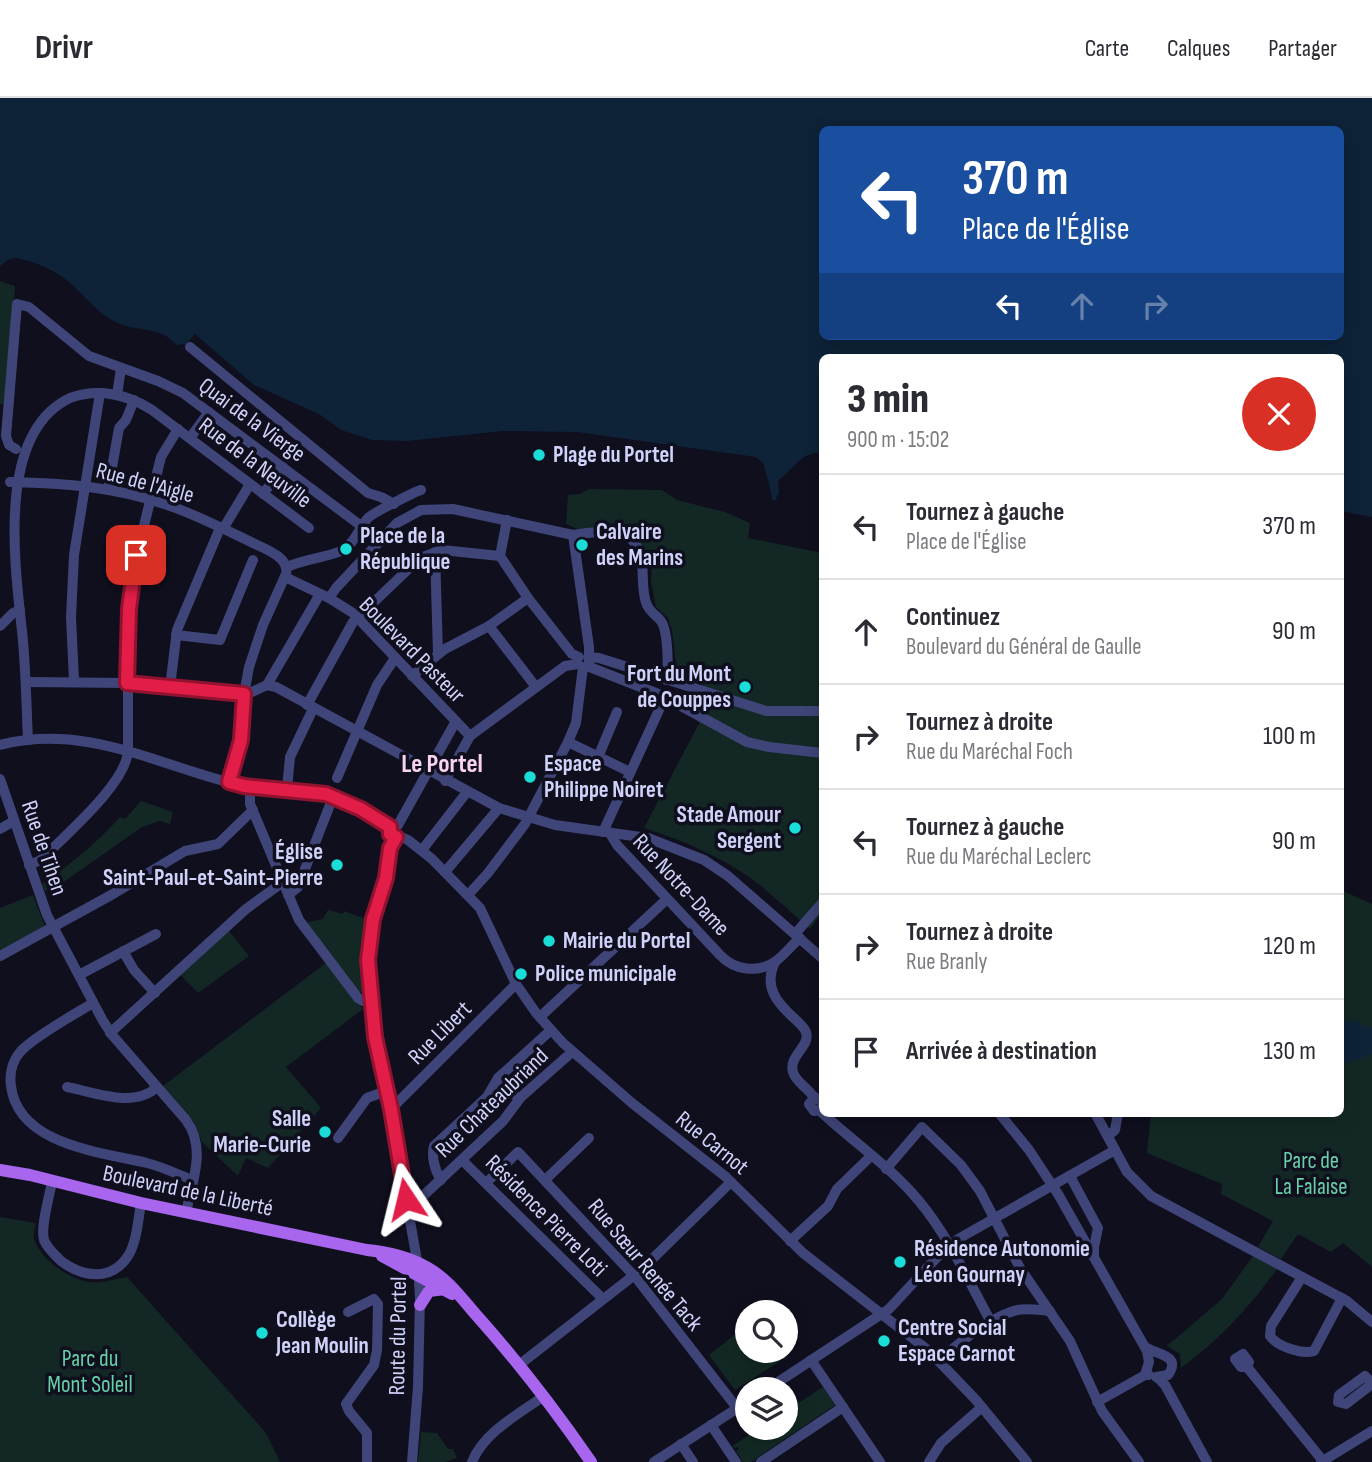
<!DOCTYPE html>
<html lang="fr">
<meta charset="utf-8">
<style>
body{margin:0;font-family:"Sofia Sans Condensed",sans-serif;background:#f7f7f7;color:#2b2b33;height:100vh;display:flex;flex-direction:column;font-size:26px;white-space:nowrap}
*{box-sizing:border-box;margin:0}
p{font-size:23px;color:#7c7c81}
.icon{flex:none;width:38px;height:38px;fill:none;stroke:currentColor;stroke-width:2;stroke-linecap:round;stroke-linejoin:round}
.map{position:relative;flex:1;overflow:hidden}
.details{position:absolute;left:819px;top:256px;width:525px;height:763px;display:flex;flex-direction:column;background:#fff;border-radius:10px;box-shadow:0 4px 18px #0003}
.details>*{flex:none}
.top-card{position:absolute;left:819px;top:28px;width:525px;height:214px;border-radius:10px;box-shadow:0 4px 18px #0003;background:#1a4fa0;color:#fff;overflow:hidden}
.buttons{position:absolute;left:735px;top:1202px;display:grid;gap:14px}
.buttons a{display:grid;place-items:center;width:63px;height:63px;border-radius:50%;background:#fff;box-shadow:0 4px 18px #0003;font-size:35px}
.pin{position:absolute;display:grid;place-items:center;width:60px;height:60px;color:#fff;margin:-30px;border-radius:14px;box-shadow:0 4px 10px #0006}
.me{position:absolute;width:77px;margin:-38px;rotate:350deg;stroke-linejoin:round;filter:drop-shadow(0 0 5px #0008)}
.turn{display:flex;align-items:center;gap:24px;height:147px;padding:0 28px;font-size:32px}
.turn .icon{width:91px;height:91px;stroke-width:2.5}
.turn b{display:block;font-size:49px;line-height:60px}
.lanes{display:flex;align-items:center;height:66px;padding:0 28px;background:#0003;justify-content:center;gap:35px;direction:ltr}
.lanes .off{opacity:.35}
.round{display:grid;place-items:center;flex:none;width:74px;height:74px;border-radius:37px;background:#f7f7f7}
.overview{display:flex;align-items:center;justify-content:space-between;height:119px;padding:0 28px}
h1{font-size:42px;font-weight:800;line-height:52px}
ul{padding:0;list-style:none}
li{display:flex;align-items:center;gap:21px;height:105px;padding:0 28px;border-top:2px solid #e1e1e2}
li div{flex:1}
li b{display:block;font-size:26px}
li em{font-style:normal}
header{display:flex;align-items:center;gap:42px;box-sizing:border-box;height:98px;padding:0 35px;background:#fff;border-bottom:2px solid #e1e1e2}
header strong{font-size:33px}
nav{display:flex;gap:38px;margin-inline-start:auto;font-size:24px}
.map>svg:first-child{display:block}
</style>
<header>
<strong>Drivr</strong>
<nav><a>Carte</a><a>Calques</a><a>Partager</a></nav>
</header>
<div class="map">
<svg width="1372" height="1364" viewBox="0 0 1372 1364">
<rect width="100%" height="100%" fill="#0f0f1e"/>
<g fill="#132824">
<polygon points="0,183 15,188 6,307 0,306"/>
<path d="M 589,391 L 662,392 L 677,402 L 725,414 L 750,425 L 748,440 L 822,455 L 822,815 L 810,831 C 791,815 772,796 752,781 C 719,758 682,742 644,730 L 703,618 L 711,592 L 678,582 L 672,532 L 668,520 L 656,509 L 651,484 L 652,464 L 628,432 L 578,431 L 566,426 L 568,397 L 580,396 Z"/>
<path d="M 141,703 L 173,714 L 170,726 L 160,723 L 142,729 L 65,783 L 45,793 L 42,786 C 71,766 97,745 120,719 L 125,721 Z"/>
<polygon points="1341,792 1372,806 1372,1169 1343,1145 1331,1154 1298,1136 1281,1161 1258,1149 1273,1123 1221,1096 1222,1086 1147,1055 1151,1015 1340,1015"/>
<polygon points="33,797 45,829 0,852 0,810"/>
<polygon points="328,812 343,816 344,813 368,822 364,851 365,893 363,892 359,895 305,825 323,821"/>
<polygon points="229,833 249,858 198,895 181,877"/>
<polygon points="326,865 363,911 286,969 321,1010 268,1070 246,1060 238,1078 202,1044 194,1024 163,988"/>
<path d="M 0,1119 L 36,1125 C 35,1129 33,1136 34,1141 C 40,1161 69,1181 89,1184 C 101,1186 114,1181 127,1179 L 266,1335 L 280,1364 L 0,1364 Z"/>
<path d="M 1253,1158 L 1277,1171 C 1248,1211 1221,1240 1181,1270 L 1180,1256 L 1167,1248 L 1222,1201 Z"/>
<polygon points="747,1227 747,1253 785,1253 787,1259 735,1292 709,1257"/>
<polygon points="823,1289 835,1307 751,1364 743,1364 736,1353 739,1351 738,1349 734,1350 732,1348 760,1330 786,1330 786,1313"/>
<polygon points="421,1334 437,1335 448,1351 453,1351 457,1360 445,1364 418,1364"/>
</g>
<g fill="#0e2338" fill-rule="evenodd">
<path d="M 0,0 L 1372,0 L 1372,419 L 1341,413 L 1340,259 L 822,259 L 822,354 C 799,356 795,369 778,383 L 779,394 L 775,403 L 772,402 C 772,396 766,373 763,365 L 756,359 L 577,334 L 503,333 L 406,343 L 373,342 L 341,332 L 319,316 L 254,287 L 195,236 L 186,246 L 176,247 C 163,228 135,234 116,224 C 97,215 85,198 70,185 C 55,172 35,163 15,160 L 9,161 L 0,168 ZM 822,32 L 1340,32 L 1340,238 L 822,238 Z"/>
<polygon points="1340,921 1342,923 1355,922 1364,929 1372,930 1372,956 1341,967"/>
</g>
<g fill="none" stroke-linecap="round" stroke-linejoin="round">
<g stroke="#3f4578" stroke-width="10">
<polyline points="190,249 368,395 381,399 394,406"/>
<polyline points="117,297 121,270"/>
<polyline points="190,340 209,314"/>
<polyline points="16,351 9,347 6,338 17,206 29,209 89,258 158,283 183,295 380,442"/>
<path d="M 10,384 C 64,385 118,389 170,408 C 197,417 223,431 249,443 C 262,450 290,458 286,476 L 263,527 L 249,569 L 243,602 L 241,642 L 229,684"/>
<polyline points="108,392 119,330 126,322 134,302"/>
<polyline points="263,396 283,369"/>
<polyline points="507,422 500,458 528,500 572,556 579,559"/>
<polyline points="223,431 250,386"/>
<polyline points="573,437 589,549 589,565"/>
<polyline points="435,454 438,556"/>
<path d="M 287,469 C 303,461 335,458 345,451 C 354,445 360,429 368,420 C 371,416 416,393 421,392"/>
<polyline points="285,479 329,500 353,515 470,638"/>
<path d="M 329,500 L 336,490 L 397,425 L 421,412 L 453,411 L 573,437 C 585,435 616,431 626,437 C 652,454 637,485 647,507 C 650,514 657,518 661,523 C 668,533 669,570 666,582"/>
<polyline points="0,528 13,515 20,512"/>
<polyline points="489,528 536,589"/>
<polyline points="176,537 220,542 253,462"/>
<polyline points="589,559 599,560 766,613 822,613"/>
<polyline points="587,568 661,597 747,644 769,649 822,655"/>
<polyline points="412,578 445,551 489,528 528,500"/>
<polyline points="74,583 71,519 74,457 100,295"/>
<polyline points="27,584 127,585 244,596"/>
<polyline points="267,587 276,589 499,710 555,727 648,740 704,762 728,778 822,860"/>
<polyline points="267,587 320,496"/>
<polyline points="170,589 177,532 220,430"/>
<polyline points="244,594 252,594 267,587"/>
<polyline points="307,607 353,524 420,460 442,452 500,458"/>
<path d="M 28,642 C 26,602 26,564 21,524 C 13,452 0,333 70,300 C 98,290 127,296 152,312 L 309,430"/>
<polyline points="568,644 630,674"/>
<path d="M 0,647 C 87,625 156,667 239,687 C 261,692 285,690 308,693 C 336,696 368,710 390,729"/>
<polyline points="598,659 617,614"/>
<polyline points="337,680 377,587 395,560"/>
<path d="M 0,681 L 47,817 L 103,923 L 113,938 L 186,1022 C 207,1050 192,1084 186,1115"/>
<polyline points="445,683 470,638 565,568 578,566"/>
<polyline points="250,689 250,706 299,822 358,900 363,903 370,901"/>
<polyline points="287,691 290,659 313,611"/>
<polyline points="398,727 456,623"/>
<polyline points="0,731 14,723"/>
<polyline points="603,734 665,599"/>
<path d="M 609,734 L 617,747 L 720,857 C 734,872 758,876 776,863 C 784,857 792,847 800,840"/>
<polyline points="399,738 408,742 432,761 480,810 516,886 536,915 563,945 632,1005 726,1079 803,1155 929,1253 976,1302 1027,1364"/>
<polyline points="396,739 391,748 385,780 371,829 368,861 374,935 391,1015 418,1168 420,1200 418,1289 412,1364"/>
<polyline points="422,752 467,694"/>
<path d="M 29,767 L 41,762 C 65,737 126,686 128,653 L 128,531 L 133,472 L 161,359 L 178,331"/>
<polyline points="445,774 499,710"/>
<polyline points="288,797 298,789 333,699"/>
<polyline points="468,797 488,775 525,726 568,644 576,625 583,569"/>
<polyline points="795,836 822,805"/>
<polyline points="123,853 134,872 155,895"/>
<polyline points="0,858 113,796 185,753 218,746 253,712"/>
<path d="M 775,864 C 763,889 777,905 795,921 C 799,925 804,929 806,934 C 811,948 788,958 793,974 C 796,985 809,990 814,1000"/>
<polyline points="79,877 156,836"/>
<path d="M 93,905 C 75,916 35,938 21,953 C 13,962 9,975 11,988 C 18,1047 101,1054 147,1065 C 163,1069 177,1076 192,1082"/>
<polyline points="540,919 667,801"/>
<polyline points="110,935 246,811 283,784"/>
<polyline points="498,980 519,1001"/>
<path d="M 67,989 C 94,994 134,1011 157,989"/>
<polyline points="822,1009 819,1012 814,1013 809,1006 815,999 822,1004"/>
<polyline points="391,1011 516,886"/>
<path d="M 819,1012 C 852,1043 891,1069 919,1103 C 949,1139 969,1184 991,1224"/>
<polyline points="999,1015 1029,1052 1058,1096 1147,1253 1149,1264 1145,1277"/>
<polyline points="1095,1015 1127,1074 1151,1098 1347,1203 1372,1224"/>
<polyline points="1108,1038 1115,1032 1118,1015"/>
<polyline points="338,1040 367,1000 386,993"/>
<polyline points="462,1062 603,1201"/>
<polyline points="886,1071 922,1029 961,1067 980,1093 1020,1170 1070,1243 1102,1313 1139,1364"/>
<polyline points="1070,1078 1098,1130 1094,1149 1094,1159"/>
<path d="M 441,1082 C 435,1073 431,1058 434,1048 L 487,999 L 498,980 L 551,932"/>
<polyline points="545,1082 589,1040"/>
<path d="M 52,1083 C 50,1097 40,1129 44,1142 C 47,1150 55,1157 61,1163 C 82,1179 111,1184 128,1158 C 137,1144 138,1122 141,1105"/>
<polyline points="486,1085 518,1054 637,1181 737,1310"/>
<polyline points="408,1112 503,1023 521,999 572,954"/>
<polyline points="790,1143 828,1108 837,1091 871,1058"/>
<path d="M 1302,1179 L 1271,1228 L 1270,1238 C 1277,1248 1302,1257 1314,1253 L 1342,1200"/>
<polyline points="348,1214 374,1201 378,1206 377,1252 374,1267 346,1306 349,1313 367,1335 367,1364"/>
<path d="M 1145,1249 C 1157,1257 1182,1257 1168,1277 L 1156,1279"/>
<polyline points="811,1262 880,1364"/>
<path d="M 938,1263 C 958,1246 991,1218 1017,1212 C 1028,1210 1039,1212 1050,1213"/>
<polyline points="519,1267 642,1171 731,1084"/>
<polyline points="1247,1269 1241,1269 1235,1261 1243,1256 1249,1264 1247,1269 1323,1363"/>
<polygon points="1365,1278 1371,1284 1368,1289 1346,1306 1338,1304 1339,1297"/>
<polyline points="1157,1279 1165,1287 1207,1364"/>
<polyline points="766,1292 889,1211 941,1155 958,1141 1115,1052"/>
<polyline points="1097,1304 1145,1277 1149,1277"/>
<polyline points="711,1327 736,1364"/>
<polyline points="681,1346 693,1364"/>
<path d="M 472,1364 C 484,1334 519,1316 544,1298"/>
<polyline points="654,1364 747,1304"/>
<polyline points="761,1364 843,1309"/>
<polyline points="929,1364 941,1345 982,1309"/>
<polyline points="1321,1364 1372,1333"/>
</g>
<g stroke="#a865ed" stroke-width="12">
<path d="M 0,1072 L 30,1077 L 141,1105 L 367,1152 C 389,1154 409,1159 428,1170 C 449,1182 463,1202 478,1219 C 519,1265 556,1313 591,1364"/>
<polyline points="382,1158 452,1196"/>
<polyline points="420,1207 429,1193 445,1191"/>
</g>
</g>
<g fill="none" stroke-linecap="round" stroke-linejoin="round">
<g stroke="#92132f" stroke-width="18">
<polyline id="route" points="136,457 129,511 127,585 244,596 241,642 229,684 244,688 326,696 361,711 390,729 390,736 396,739 390,750 386,780 373,821 368,862 375,939 391,1011 406,1101"/>
</g>
<use href="#route" stroke="#e11d48" stroke-width="12"/>
</g>
<g fill="#1addd7" stroke="#0f0f1e" stroke-width="2.5">
<circle cx="539" cy="357" r="7"/>
<circle cx="582" cy="447" r="7"/>
<circle cx="346" cy="451" r="7"/>
<circle cx="745" cy="589" r="7"/>
<circle cx="530" cy="679" r="7"/>
<circle cx="795" cy="730" r="7"/>
<circle cx="337" cy="767" r="7"/>
<circle cx="549" cy="843" r="7"/>
<circle cx="521" cy="876" r="7"/>
<circle cx="325" cy="1034" r="7"/>
<circle cx="900" cy="1164" r="7"/>
<circle cx="262" cy="1235" r="7"/>
<circle cx="884" cy="1243" r="7"/>
</g>
<g text-anchor="middle" dominant-baseline="central" stroke-width="7" stroke-linejoin="round" paint-order="stroke">
<g font-size="23" fill="#d1d2fa" stroke="#0f0f1e">
<text transform="translate(252 322) rotate(36)">Quai de la Vierge</text>
<text transform="translate(255 365) rotate(37)">Rue de la Neuville</text>
<text transform="translate(145 385) rotate(15)">Rue de l'Aigle</text>
<text transform="translate(412 552) rotate(45)">Boulevard Pasteur</text>
<text transform="translate(44 750) rotate(71)">Rue de Tihen</text>
<text transform="translate(681 787) rotate(47)">Rue Notre-Dame</text>
<text transform="translate(440 935) rotate(-45)">Rue Libert</text>
<text transform="translate(492 1005) rotate(-44)">Rue Chateaubriand</text>
<text transform="translate(712 1045) rotate(39)">Rue Carnot</text>
<text transform="translate(188 1093) rotate(12)">Boulevard de la Liberté</text>
<text transform="translate(546 1118) rotate(45)">Résidence Pierre Loti</text>
<text transform="translate(645 1167) rotate(50)">Rue Sœur Renée Tack</text>
<text transform="translate(398 1238) rotate(-89)">Route du Portel</text>
</g>
<g font-size="23" font-weight="bold" fill="#d1d2fa" stroke="#0f0f1e" text-anchor="start">
<text x="553" y="357">Plage du Portel</text>
<text x="596" y="434">Calvaire<tspan x="596" dy="26">des Marins</tspan></text>
<text x="360" y="438">Place de la<tspan x="360" dy="26">République</tspan></text>
<text x="731" y="576" text-anchor="end">Fort du Mont<tspan x="731" dy="26">de Couppes</tspan></text>
<text x="544" y="666">Espace<tspan x="544" dy="26">Philippe Noiret</tspan></text>
<text x="781" y="717" text-anchor="end">Stade Amour<tspan x="781" dy="26">Sergent</tspan></text>
<text x="323" y="754" text-anchor="end">Église<tspan x="323" dy="26">Saint-Paul-et-Saint-Pierre</tspan></text>
<text x="563" y="843">Mairie du Portel</text>
<text x="535" y="876">Police municipale</text>
<text x="311" y="1021" text-anchor="end">Salle<tspan x="311" dy="26">Marie-Curie</tspan></text>
<text x="914" y="1151">Résidence Autonomie<tspan x="914" dy="26">Léon Gournay</tspan></text>
<text x="276" y="1222">Collège<tspan x="276" dy="26">Jean Moulin</tspan></text>
<text x="898" y="1230">Centre Social<tspan x="898" dy="26">Espace Carnot</tspan></text>
</g>
<g font-size="23" fill="#66d1a8" stroke="#0f0f1e">
<text x="1311" y="1063">Parc de<tspan x="1311" dy="26">La Falaise</tspan></text>
<text x="90" y="1261">Parc du<tspan x="90" dy="26">Mont Soleil</tspan></text>
</g>
<g font-size="26" font-weight="bold" fill="#fad3f1" stroke="#0f0f1e">
<text x="442" y="666">Le Portel</text>
</g>
</g>
</svg>
<div class="buttons">
<a><svg class="icon" aria-label="search" viewBox="0 0 24 24"><circle cx="10" cy="10" r="6"/><path d="M15 15l6 6"/></svg></a>
<a><svg class="icon" aria-label="layers" viewBox="0 0 24 24"><path d="M12 4l9 5-9 5-9-5zM3 14l9 5 9-5"/></svg></a>
</div>
<div class="pin" style="left:136px;top:457px;background:#d93025"><svg class="icon" aria-label="arrive" viewBox="0 0 24 24"><path d="M6 21V4h12l-3 4 3 4H6"/></svg></div>
<svg class="me" style="left:406px;top:1101px" viewBox="-20 -20 40 40"><path d="M0-17L14 15 0 8-14 15z" fill="#e11d48" stroke="#fff" stroke-width="4"/></svg>
<div class="top-card">
<div class="turn"><svg class="icon" aria-label="left" viewBox="0 0 24 24"><path d="M17 20v-9H6M10 6l-5 5 5 5"/></svg><div><b>370 m</b>Place de l'Église</div></div>
<div class="lanes"><svg class="icon" aria-label="left" viewBox="0 0 24 24"><path d="M17 20v-9H6M10 6l-5 5 5 5"/></svg><svg class="icon off" aria-label="ahead" viewBox="0 0 24 24"><path d="M12 20V5M6 11l6-6 6 6"/></svg><svg class="icon off" aria-label="right" viewBox="0 0 24 24"><path d="M7 20v-9h11M14 6l5 5-5 5"/></svg></div>
</div>
<section class="details">
<div class="overview"><div><h1>3 min</h1><p>900 m · 15:02</p></div><a class="round" style="background:#d93025;color:#fff"><svg class="icon" aria-label="close" viewBox="0 0 24 24"><path d="M6 6l12 12M18 6L6 18"/></svg></a></div>
<ul>
<li><svg class="icon" aria-label="left" viewBox="0 0 24 24"><path d="M17 20v-9H6M10 6l-5 5 5 5"/></svg><div><b>Tournez à gauche</b><p>Place de l'Église</p></div><em>370 m</em></li>
<li><svg class="icon" aria-label="ahead" viewBox="0 0 24 24"><path d="M12 20V5M6 11l6-6 6 6"/></svg><div><b>Continuez</b><p>Boulevard du Général de Gaulle</p></div><em>90 m</em></li>
<li><svg class="icon" aria-label="right" viewBox="0 0 24 24"><path d="M7 20v-9h11M14 6l5 5-5 5"/></svg><div><b>Tournez à droite</b><p>Rue du Maréchal Foch</p></div><em>100 m</em></li>
<li><svg class="icon" aria-label="left" viewBox="0 0 24 24"><path d="M17 20v-9H6M10 6l-5 5 5 5"/></svg><div><b>Tournez à gauche</b><p>Rue du Maréchal Leclerc</p></div><em>90 m</em></li>
<li><svg class="icon" aria-label="right" viewBox="0 0 24 24"><path d="M7 20v-9h11M14 6l5 5-5 5"/></svg><div><b>Tournez à droite</b><p>Rue Branly</p></div><em>120 m</em></li>
<li><svg class="icon" aria-label="arrive" viewBox="0 0 24 24"><path d="M6 21V4h12l-3 4 3 4H6"/></svg><div><b>Arrivée à destination</b></div><em>130 m</em></li>
</ul>
</section>
</div>
